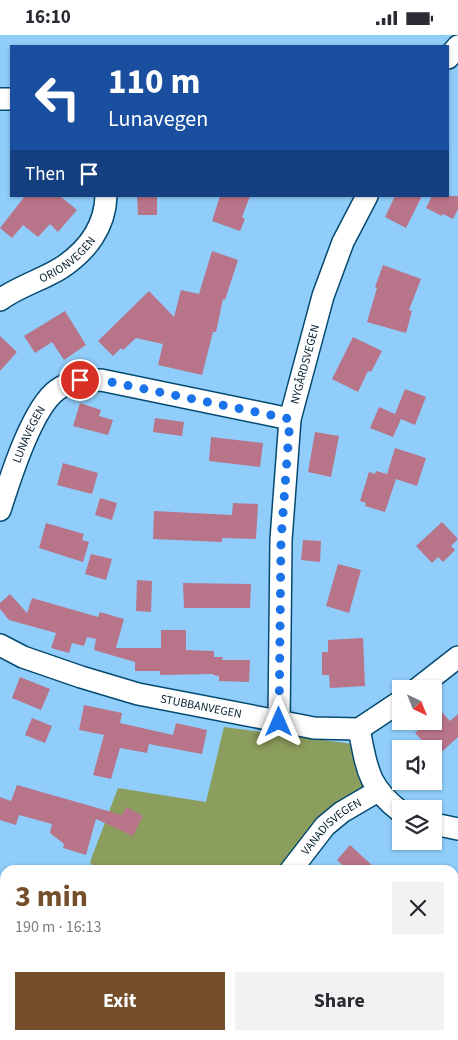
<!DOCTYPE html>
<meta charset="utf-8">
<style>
body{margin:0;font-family:"Source Sans 3",sans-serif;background:#f2f2f3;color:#2b2b33;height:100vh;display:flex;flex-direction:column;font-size:19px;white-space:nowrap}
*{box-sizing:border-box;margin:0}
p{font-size:16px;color:#7c7c81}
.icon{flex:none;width:28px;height:28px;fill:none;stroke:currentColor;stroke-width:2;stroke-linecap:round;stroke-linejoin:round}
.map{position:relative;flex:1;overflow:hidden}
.details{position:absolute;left:0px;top:830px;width:459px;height:175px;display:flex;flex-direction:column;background:#fff;border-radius:15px 15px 0 0;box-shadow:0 1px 4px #0004}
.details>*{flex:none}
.banner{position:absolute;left:10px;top:10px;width:439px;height:152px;border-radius:0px;box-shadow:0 1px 4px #0004;background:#1a4fa0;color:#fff;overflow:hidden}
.needle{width:32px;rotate:137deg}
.tools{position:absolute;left:392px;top:645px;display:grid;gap:10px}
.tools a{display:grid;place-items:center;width:50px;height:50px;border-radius:0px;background:#fff;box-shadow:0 1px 4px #0004;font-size:25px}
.pin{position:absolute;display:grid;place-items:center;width:42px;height:42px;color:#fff;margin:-21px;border:2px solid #fff;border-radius:50%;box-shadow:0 1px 5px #0007}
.me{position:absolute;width:55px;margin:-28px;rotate:0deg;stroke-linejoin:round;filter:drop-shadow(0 0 4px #0008)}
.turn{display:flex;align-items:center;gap:18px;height:105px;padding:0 15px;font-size:22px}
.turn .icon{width:65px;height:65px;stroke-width:2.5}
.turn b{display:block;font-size:35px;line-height:42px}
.then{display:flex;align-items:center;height:48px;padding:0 15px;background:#0003;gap:10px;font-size:19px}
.round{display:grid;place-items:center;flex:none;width:52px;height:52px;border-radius:0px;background:#f2f2f3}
.overview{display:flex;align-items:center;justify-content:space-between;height:85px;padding:0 15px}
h1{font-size:30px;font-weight:700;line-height:38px;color:#754e2b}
.primary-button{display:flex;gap:10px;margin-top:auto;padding:10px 15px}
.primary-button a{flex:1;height:58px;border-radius:0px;background:#754e2b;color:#fff;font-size:20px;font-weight:700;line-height:58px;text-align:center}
.primary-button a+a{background:#f2f2f3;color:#2b2b33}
.status{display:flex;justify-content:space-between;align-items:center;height:35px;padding:0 25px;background:#fff;direction:ltr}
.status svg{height:14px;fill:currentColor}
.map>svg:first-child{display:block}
</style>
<div class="status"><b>16:10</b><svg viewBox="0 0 49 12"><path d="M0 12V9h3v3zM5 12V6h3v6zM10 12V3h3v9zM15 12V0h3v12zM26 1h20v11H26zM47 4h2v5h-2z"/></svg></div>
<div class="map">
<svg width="458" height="1005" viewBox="0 0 458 1005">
<rect width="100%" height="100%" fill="#90cdfa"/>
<polygon fill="#8c9e5d" points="224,692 353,709 368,759 288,835 95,835 90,827 118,753 206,767"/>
<g fill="#b87488">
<polygon points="25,161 60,161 77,175 58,197 50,189 38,202 23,190 12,203 0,193"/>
<polygon points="137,161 157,161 157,180 138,180"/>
<polygon points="220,161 250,161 242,182 245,184 240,196 212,186"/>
<polygon points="395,161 422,161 406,193 385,182"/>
<polygon points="432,161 458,161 458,174 453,184 443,179 442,181 426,173"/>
<polygon points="212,216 238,225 225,265 223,264 216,297 213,297 202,340 158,330 163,309 136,303 123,315 121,313 113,321 98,306 149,256 174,282 181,255 199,259"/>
<polygon points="383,230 421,244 409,275 412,276 406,298 367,287 377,253 375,252"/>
<polygon points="65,276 86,310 64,325 52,307 35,318 24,301"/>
<polygon points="0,301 17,317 0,336"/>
<polygon points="353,302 382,316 371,337 368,336 358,357 332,344"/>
<polygon points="405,354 426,362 415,390 401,384 393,402 370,393 379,372 395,379"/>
<polygon points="80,368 101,375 99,381 113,385 108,400 73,391"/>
<polygon points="155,383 184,387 182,401 153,397"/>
<polygon points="315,397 339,401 331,442 308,437"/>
<polygon points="211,402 263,408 260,432 209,426"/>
<polygon points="395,413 426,423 417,451 396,444 385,477 365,471 366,468 360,466 369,437 375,439 376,436 387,439"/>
<polygon points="63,428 98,438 92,459 57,450"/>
<polygon points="100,463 117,468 112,485 95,480"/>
<polygon points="233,468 258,469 256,504 222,503 222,507 153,504 154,476 232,480"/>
<polygon points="442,487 458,504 451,511 455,515 443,527 438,522 432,528 416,511"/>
<polygon points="46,488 84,499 82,505 89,507 83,527 39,513"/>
<polygon points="303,505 321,506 320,527 301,525"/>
<polygon points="91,519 112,524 106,545 85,539"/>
<polygon points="338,529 361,535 349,578 326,571"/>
<polygon points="137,545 152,546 151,577 136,576"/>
<polygon points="183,548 251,549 250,573 184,573"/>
<polygon points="10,559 27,578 32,563 98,582 100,577 124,584 116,613 161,613 161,595 186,595 186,615 214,616 214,622 223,622 222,625 250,625 249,647 219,646 219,641 213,640 213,639 160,640 160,636 135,636 135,627 94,615 96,604 87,602 84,611 72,608 69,618 51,613 56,598 9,585 0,574 0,568"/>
<polygon points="363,603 365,651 330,653 329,640 322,640 322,617 328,617 328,605"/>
<polygon points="20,642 50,654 41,675 12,663"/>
<polygon points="84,670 122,678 120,688 173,700 176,688 207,695 202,719 149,709 147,718 120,713 111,744 93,740 104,700 79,695"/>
<polygon points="440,675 450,686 458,679 458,702 434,724 434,714 430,714 415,698 428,686 434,686 434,681"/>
<polygon points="32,683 52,691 45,708 25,700"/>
<polygon points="17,750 122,780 126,772 143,781 133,801 96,784 86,820 63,813 64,809 50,798 52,789 19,780 16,790 0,785 0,762 11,766"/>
<polygon points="350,810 377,835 348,835 337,825"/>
</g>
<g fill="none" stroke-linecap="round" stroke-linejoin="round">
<g stroke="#044a70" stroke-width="24">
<g id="minor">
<polyline points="448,23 458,11"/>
<polyline points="0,64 11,64"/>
<path id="s1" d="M 0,265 C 19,251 42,245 61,233 C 87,216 105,192 106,161"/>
<path id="s2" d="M 0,475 C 10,444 32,373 57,355 C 70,345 86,345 101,345 L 290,384"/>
<path id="s3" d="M 0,610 L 23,622 L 81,642 L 138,659 L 314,693 L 359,694 L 401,666"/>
<polyline points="417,654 458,622"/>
<path id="s4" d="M 279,687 L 281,505 L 290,384 L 323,261 L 343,207 L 367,161"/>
<path d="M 359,694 C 367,733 367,751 401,777"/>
<polyline points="434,789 458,794"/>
<path id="s5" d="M 291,835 L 325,791 L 342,777 L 378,756"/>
</g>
</g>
<use href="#minor" stroke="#fff" stroke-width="21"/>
</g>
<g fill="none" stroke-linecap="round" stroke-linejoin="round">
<polyline stroke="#1a73e8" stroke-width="9" stroke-dasharray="0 16.2" points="80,345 101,345 290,384 281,505 279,687"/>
</g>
<g text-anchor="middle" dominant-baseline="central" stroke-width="4" stroke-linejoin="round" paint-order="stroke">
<g font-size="12" fill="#072131" stroke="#90cdfa">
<text stroke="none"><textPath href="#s1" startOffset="79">ORIONVEGEN</textPath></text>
<text stroke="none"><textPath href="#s4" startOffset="360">NYGÅRDSVEGEN</textPath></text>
<text stroke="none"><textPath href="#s2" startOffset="81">LUNAVEGEN</textPath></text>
<text stroke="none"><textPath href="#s3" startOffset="211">STUBBANVEGEN</textPath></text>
<text stroke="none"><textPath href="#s5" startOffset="60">VANADISVEGEN</textPath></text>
</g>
</g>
</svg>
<div class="tools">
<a><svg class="needle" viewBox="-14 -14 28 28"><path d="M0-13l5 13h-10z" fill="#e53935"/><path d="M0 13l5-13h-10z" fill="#7c7c81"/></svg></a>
<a><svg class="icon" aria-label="sound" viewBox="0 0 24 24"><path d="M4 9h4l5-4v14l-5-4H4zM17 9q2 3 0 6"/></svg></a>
<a><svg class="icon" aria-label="layers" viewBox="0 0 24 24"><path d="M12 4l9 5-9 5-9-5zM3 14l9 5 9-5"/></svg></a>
</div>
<div class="pin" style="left:80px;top:345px;background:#d93025"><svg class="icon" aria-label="arrive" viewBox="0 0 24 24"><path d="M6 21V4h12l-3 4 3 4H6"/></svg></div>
<svg class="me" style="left:279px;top:687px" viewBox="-20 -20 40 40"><path d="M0-17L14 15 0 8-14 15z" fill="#1a73e8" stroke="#fff" stroke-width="4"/></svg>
<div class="banner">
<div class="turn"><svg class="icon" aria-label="left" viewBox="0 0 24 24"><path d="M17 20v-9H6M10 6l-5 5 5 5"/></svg><div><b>110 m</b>Lunavegen</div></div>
<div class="then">Then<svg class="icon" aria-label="arrive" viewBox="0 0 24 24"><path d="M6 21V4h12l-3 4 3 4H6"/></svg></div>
</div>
<section class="details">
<div class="overview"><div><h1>3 min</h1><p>190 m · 16:13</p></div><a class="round"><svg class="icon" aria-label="close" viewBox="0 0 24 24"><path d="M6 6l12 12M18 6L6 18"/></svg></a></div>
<div class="primary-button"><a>Exit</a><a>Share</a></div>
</section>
</div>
